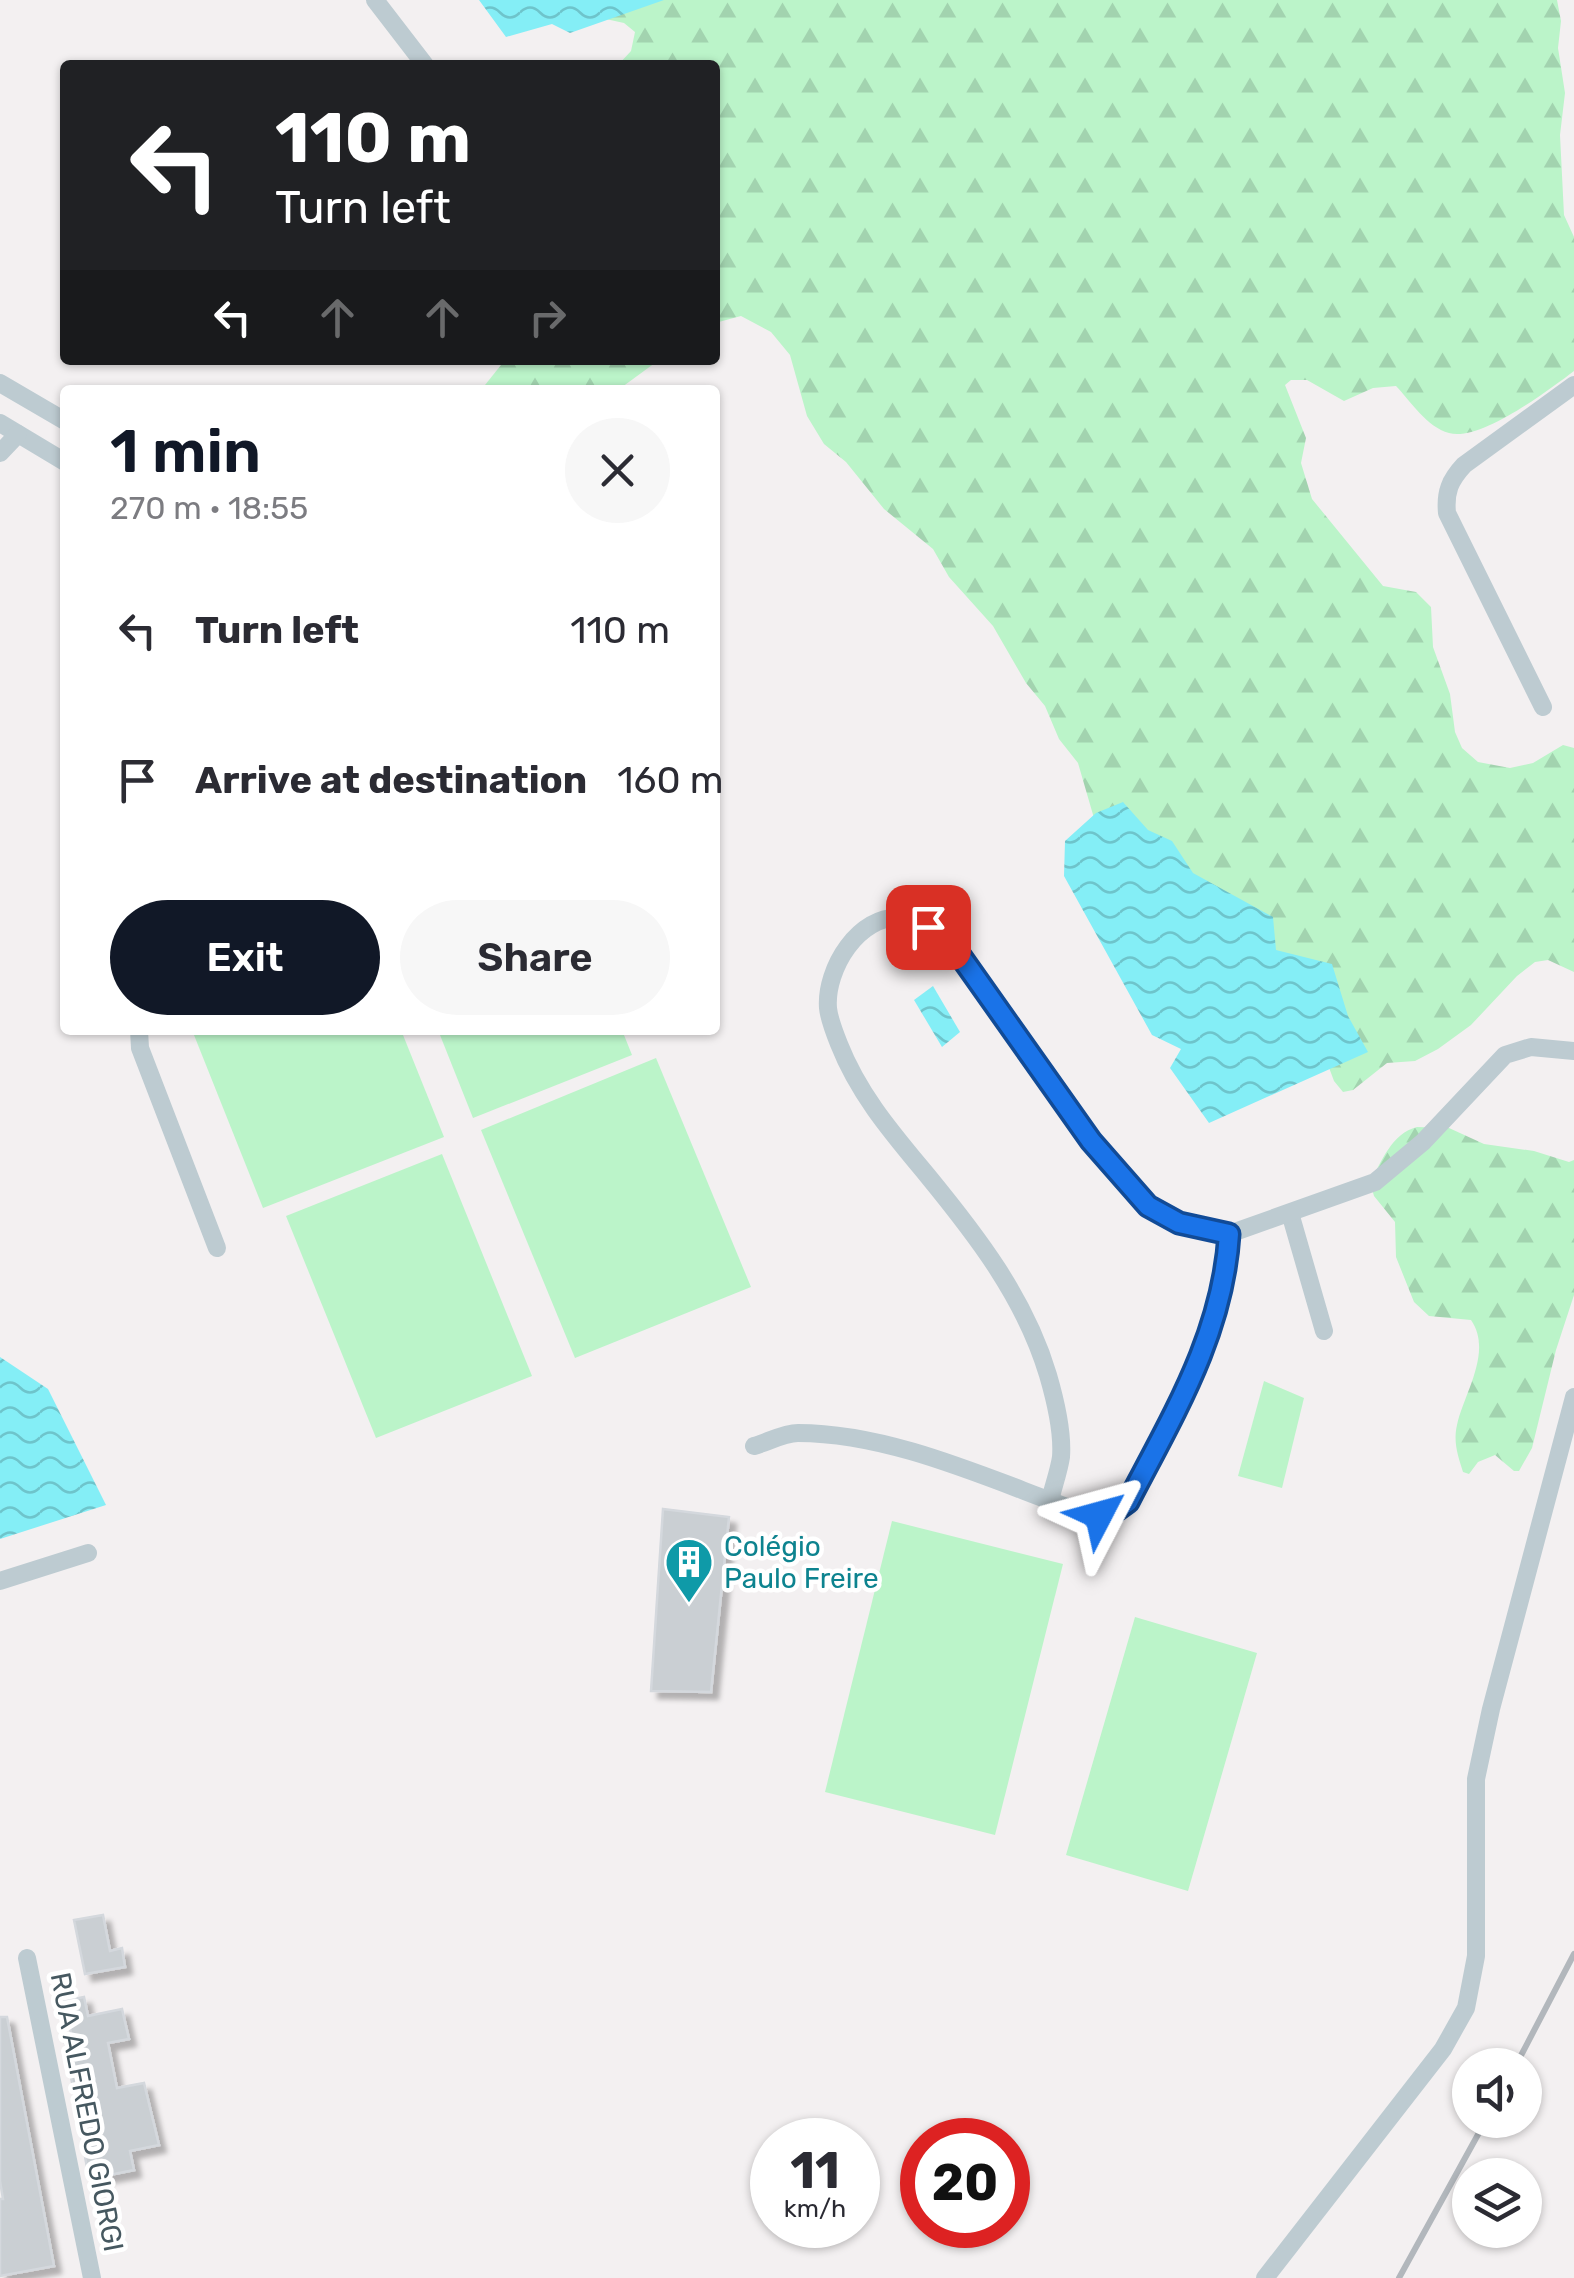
<!DOCTYPE html>
<meta charset="utf-8">
<style>
body{margin:0;font-family:Rubik,sans-serif;background:#f7f7f7;color:#2b2b33;height:100vh;display:flex;flex-direction:column;font-size:38px;white-space:nowrap}
*{box-sizing:border-box;margin:0}
p{font-size:32px;color:#7c7c81}
.icon{flex:none;width:55px;height:55px;fill:none;stroke:currentColor;stroke-width:2;stroke-linecap:round;stroke-linejoin:round}
.map{position:relative;flex:1;overflow:hidden}
.panel{position:absolute;left:60px;top:385px;width:660px;height:650px;display:flex;flex-direction:column;background:#fff;border-radius:10px;box-shadow:0 2px 8px #0004}
.panel>*{flex:none}
.hud{position:absolute;left:60px;top:60px;width:660px;height:305px;border-radius:10px;box-shadow:0 2px 8px #0004;background:#202124;color:#fff;overflow:hidden}
.controls{position:absolute;left:1452px;top:2048px;display:grid;gap:20px}
.controls a{display:grid;place-items:center;width:90px;height:90px;border-radius:50%;background:#fff;box-shadow:0 2px 8px #0004;font-size:50px}
.speed{position:absolute;left:750px;top:2118px;display:flex;gap:20px;font-size:50px;font-weight:700;text-align:center}
.speed>*{display:grid;place-content:center;width:130px;height:130px;border-radius:50%;background:#fff;box-shadow:0 2px 8px #0004;line-height:1}
.speed small{font-size:25px;font-weight:400}
.speed .limit{border:15px solid #d22;background:#fff;color:#111}
.pin{position:absolute;display:grid;place-items:center;width:85px;height:85px;color:#fff;margin:-42px;border-radius:20px;box-shadow:0 5px 15px #0006}
.me{position:absolute;width:110px;margin:-55px;rotate:51deg;stroke-linejoin:round;filter:drop-shadow(0 0 8px #0008)}
.turn{display:flex;align-items:center;gap:35px;height:210px;padding:0 50px;font-size:45px}
.turn .icon{width:130px;height:130px;stroke-width:2.5}
.turn b{display:block;font-size:70px;line-height:85px}
.lanes{display:flex;align-items:center;height:95px;padding:0 50px;background:#0003;justify-content:center;gap:50px;direction:ltr}
.lanes .off{opacity:.35}
.round{display:grid;place-items:center;flex:none;width:105px;height:105px;border-radius:52px;background:#f7f7f7}
.overview{display:flex;align-items:center;justify-content:space-between;height:170px;padding:0 50px}
h1{font-size:60px;font-weight:600;line-height:75px;color:#111827}
.primary-button{display:flex;gap:20px;margin-top:auto;padding:20px 50px}
.primary-button a{flex:1;height:115px;border-radius:60px;background:#111827;color:#fff;font-size:40px;font-weight:600;line-height:115px;text-align:center}
.primary-button a+a{background:#f7f7f7;color:#2b2b33}
ul{padding:0;list-style:none}
li{display:flex;align-items:center;gap:30px;height:150px;padding:0 50px}
li div{flex:1}
li b{display:block;font-size:38px}
li em{font-style:normal}
.map>svg:first-child{display:block}
</style>
<div class="map">
<svg width="1574" height="2278" viewBox="0 0 1574 2278">
<defs>
<pattern id="forest-firs" width="22" height="20" patternUnits="userSpaceOnUse" patternTransform="scale(2.5)"><rect width="22" height="20" fill="#bbf4c9"/><path d="M5 1l3.5 6h-7zM16 11l3.5 6h-7z" fill="#a2d3af"/></pattern>
<pattern id="water-waves" width="16" height="10" patternUnits="userSpaceOnUse" patternTransform="scale(2.5)"><rect width="16" height="10" fill="#84eef6"/><path d="M0 5q4-4 8 0t8 0" fill="none" stroke="#6ec4cb"/></pattern>
<filter id="shadow"><feDropShadow dx="7" dy="7" stdDeviation="2.5" flood-color="#0004"/></filter>
</defs>
<rect width="100%" height="100%" fill="#f3f0f1"/>
<g fill="url(#forest-firs)">
<path d="M 581,0 L 1557,0 L 1561,21 L 1558,48 L 1565,93 L 1560,135 L 1564,215 L 1574,237 L 1574,371 C 1549,390 1480,442 1449,433 C 1427,427 1411,402 1396,386 L 1373,388 L 1344,401 L 1307,380 L 1291,380 L 1285,385 L 1306,438 L 1301,463 L 1312,499 L 1383,586 L 1416,592 L 1431,607 L 1433,647 L 1450,694 L 1455,732 L 1462,748 L 1478,762 L 1510,768 L 1533,763 L 1563,745 L 1574,748 L 1574,972 L 1548,960 L 1535,962 L 1517,976 L 1471,1025 L 1438,1049 L 1415,1061 L 1387,1063 L 1353,1090 L 1343,1092 L 1334,1081 L 1318,1038 L 1096,825 L 1078,763 L 1059,739 L 1045,706 L 1026,683 L 993,626 L 949,577 L 933,549 L 884,509 L 846,462 L 824,444 L 807,416 L 790,355 L 771,332 L 741,316 L 715,323 L 715,65 L 618,65 L 631,51 L 635,32 L 624,23 L 592,16 Z"/>
<polygon points="505,360 659,360 618,390 481,390"/>
<path d="M 1417,1127 L 1449,1128 L 1484,1144 L 1534,1151 L 1569,1162 L 1574,1160 L 1574,1295 L 1556,1350 L 1532,1448 L 1519,1471 L 1514,1471 L 1495,1455 L 1478,1462 L 1469,1474 L 1463,1472 C 1458,1456 1453,1442 1457,1425 C 1464,1393 1493,1352 1471,1320 L 1429,1316 L 1414,1302 L 1396,1257 L 1395,1222 L 1374,1196 L 1370,1182 C 1382,1161 1392,1133 1417,1127 Z"/>
</g>
<g fill="#bbf4c9">
<polygon points="192,1030 401,1030 444,1137 263,1208"/>
<polygon points="438,1030 622,1030 632,1055 473,1118"/>
<polygon points="656,1058 751,1287 575,1358 481,1130"/>
<polygon points="442,1154 532,1376 376,1438 286,1216"/>
<polygon points="1264,1381 1304,1398 1282,1488 1238,1476"/>
<polygon points="892,1521 1063,1564 995,1835 825,1792"/>
<polygon points="1135,1617 1257,1653 1188,1891 1066,1855"/>
</g>
<g fill="url(#water-waves)">
<polygon points="479,0 664,0 570,33 552,24 506,37"/>
<polygon points="1123,802 1148,830 1172,841 1193,873 1273,917 1276,950 1332,964 1348,1016 1368,1052 1209,1123 1170,1068 1181,1049 1152,1035 1064,876 1065,841 1096,813"/>
<polygon points="933,986 960,1032 942,1047 914,1000"/>
<polygon points="0,1357 48,1389 106,1505 0,1539"/>
</g>
<g fill="#cacfd3" stroke="#d4d8dd" stroke-width="2.5" filter="url(#shadow)">
<polygon points="663,1509 729,1517 711,1692 651,1691"/>
<polygon points="103,1915 110,1951 122,1948 125,1967 85,1974 74,1920"/>
<polygon points="84,1997 88,2016 122,2009 129,2039 108,2043 117,2088 144,2083 159,2145 130,2151 134,2170 89,2179 65,2043 73,2042 64,2001"/>
<polygon points="0,2017 7,2017 54,2266 0,2276 0,2199 3,2199 0,2181"/>
</g>
<g fill="none" stroke-linecap="round" stroke-linejoin="round">
<g stroke="#bdcbd1" stroke-width="18">
<polyline points="375,0 425,65"/>
<polyline points="0,383 65,421"/>
<polyline points="0,423 65,462"/>
<polyline points="0,453 18,434"/>
<path d="M 1543,707 L 1447,513 C 1445,492 1450,480 1464,465 L 1574,385"/>
<polyline points="139,1030 140,1048 217,1248"/>
<polyline points="1290,1213 1324,1331"/>
<path d="M 754,1446 C 768,1442 784,1433 798,1433 C 892,1433 991,1480 1078,1511 C 1098,1515 1111,1516 1128,1502 C 1173,1415 1223,1334 1229,1234 L 1375,1182 L 1423,1142 L 1505,1055 L 1531,1047 L 1574,1051"/>
<path d="M 1050,1501 C 1053,1487 1059,1471 1061,1457 C 1063,1431 1055,1399 1048,1375 C 1025,1298 977,1236 927,1175 C 893,1134 859,1095 839,1044 C 835,1034 829,1019 828,1008 C 825,969 859,914 901,918 C 922,920 938,934 954,947 L 1091,1141 L 1148,1206 L 1179,1223 L 1229,1234"/>
<polyline points="0,1581 88,1553"/>
<polyline points="27,1958 92,2278"/>
<polyline points="1265,2278 1443,2049 1466,2008 1476,1956 1476,1779 1491,1709 1574,1397"/>
</g>
<g stroke="#b2b7bc" stroke-width="6">
<polyline points="1516,2065 1574,1954"/>
<polyline points="1399,2278 1486,2120"/>
</g>
</g>
<g fill="none" stroke-linecap="round" stroke-linejoin="round">
<g stroke="#114b97" stroke-width="25">
<path id="route" d="M 928,927 L 954,947 L 1091,1141 L 1148,1206 L 1179,1223 L 1229,1234 C 1223,1334 1173,1415 1128,1502 L 1117,1510 L 1099,1515"/>
</g>
<use href="#route" stroke="#1a73e8" stroke-width="18"/>
</g>
<defs>
<g id="building-pin" transform="scale(2.5)"><path d="M0 17L-7.5 6A9.5 9.5 0 1 1 7.5 6Z" fill="#0f9aa8" stroke="#fff"/><path d="M-4-6H4V6H1V3H-1V6H-4ZM-2.5-4.3h1.7v1.8h-1.7ZM.8-4.3h1.7v1.8H.8ZM-2.5-1h1.7V.8h-1.7ZM.8-1h1.7V.8H.8Z" fill="#fff"/></g>
</defs>
<g fill-rule="evenodd">
<use href="#building-pin" x="689" y="1562"/>
</g>
<g text-anchor="middle" dominant-baseline="central" stroke-width="9" stroke-linejoin="round" paint-order="stroke">
<g font-size="28" fill="#0d838f" stroke="#fff" text-anchor="start">
<text x="724" y="1546">Colégio<tspan x="724" dy="32">Paulo Freire</tspan></text>
</g>
<g font-size="28" fill="#465860" stroke="#fff">
<text transform="translate(87 2112) rotate(79)">RUA ALFREDO GIORGI</text>
</g>
</g>
</svg>
<div class="controls">
<a><svg class="icon" aria-label="sound" viewBox="0 0 24 24"><path d="M4 9h4l5-4v14l-5-4H4zM17 9q2 3 0 6"/></svg></a>
<a><svg class="icon" aria-label="layers" viewBox="0 0 24 24"><path d="M12 4l9 5-9 5-9-5zM3 14l9 5 9-5"/></svg></a>
</div>
<div class="speed"><div>11<small>km/h</small></div><div class="limit">20</div></div>
<div class="pin" style="left:928px;top:927px;background:#d93025"><svg class="icon" aria-label="arrive" viewBox="0 0 24 24"><path d="M6 21V4h12l-3 4 3 4H6"/></svg></div>
<svg class="me" style="left:1099px;top:1515px" viewBox="-20 -20 40 40"><path d="M0-17L14 15 0 8-14 15z" fill="#1a73e8" stroke="#fff" stroke-width="4"/></svg>
<div class="hud">
<div class="turn"><svg class="icon" aria-label="left" viewBox="0 0 24 24"><path d="M17 20v-9H6M10 6l-5 5 5 5"/></svg><div><b>110 m</b>Turn left</div></div>
<div class="lanes"><svg class="icon" aria-label="left" viewBox="0 0 24 24"><path d="M17 20v-9H6M10 6l-5 5 5 5"/></svg><svg class="icon off" aria-label="ahead" viewBox="0 0 24 24"><path d="M12 20V5M6 11l6-6 6 6"/></svg><svg class="icon off" aria-label="ahead" viewBox="0 0 24 24"><path d="M12 20V5M6 11l6-6 6 6"/></svg><svg class="icon off" aria-label="right" viewBox="0 0 24 24"><path d="M7 20v-9h11M14 6l5 5-5 5"/></svg></div>
</div>
<section class="panel">
<div class="overview"><div><h1>1 min</h1><p>270 m · 18:55</p></div><a class="round"><svg class="icon" aria-label="close" viewBox="0 0 24 24"><path d="M6 6l12 12M18 6L6 18"/></svg></a></div>
<ul>
<li><svg class="icon" aria-label="left" viewBox="0 0 24 24"><path d="M17 20v-9H6M10 6l-5 5 5 5"/></svg><div><b>Turn left</b></div><em>110 m</em></li>
<li><svg class="icon" aria-label="arrive" viewBox="0 0 24 24"><path d="M6 21V4h12l-3 4 3 4H6"/></svg><div><b>Arrive at destination</b></div><em>160 m</em></li>
</ul>
<div class="primary-button"><a>Exit</a><a>Share</a></div>
</section>
</div>
